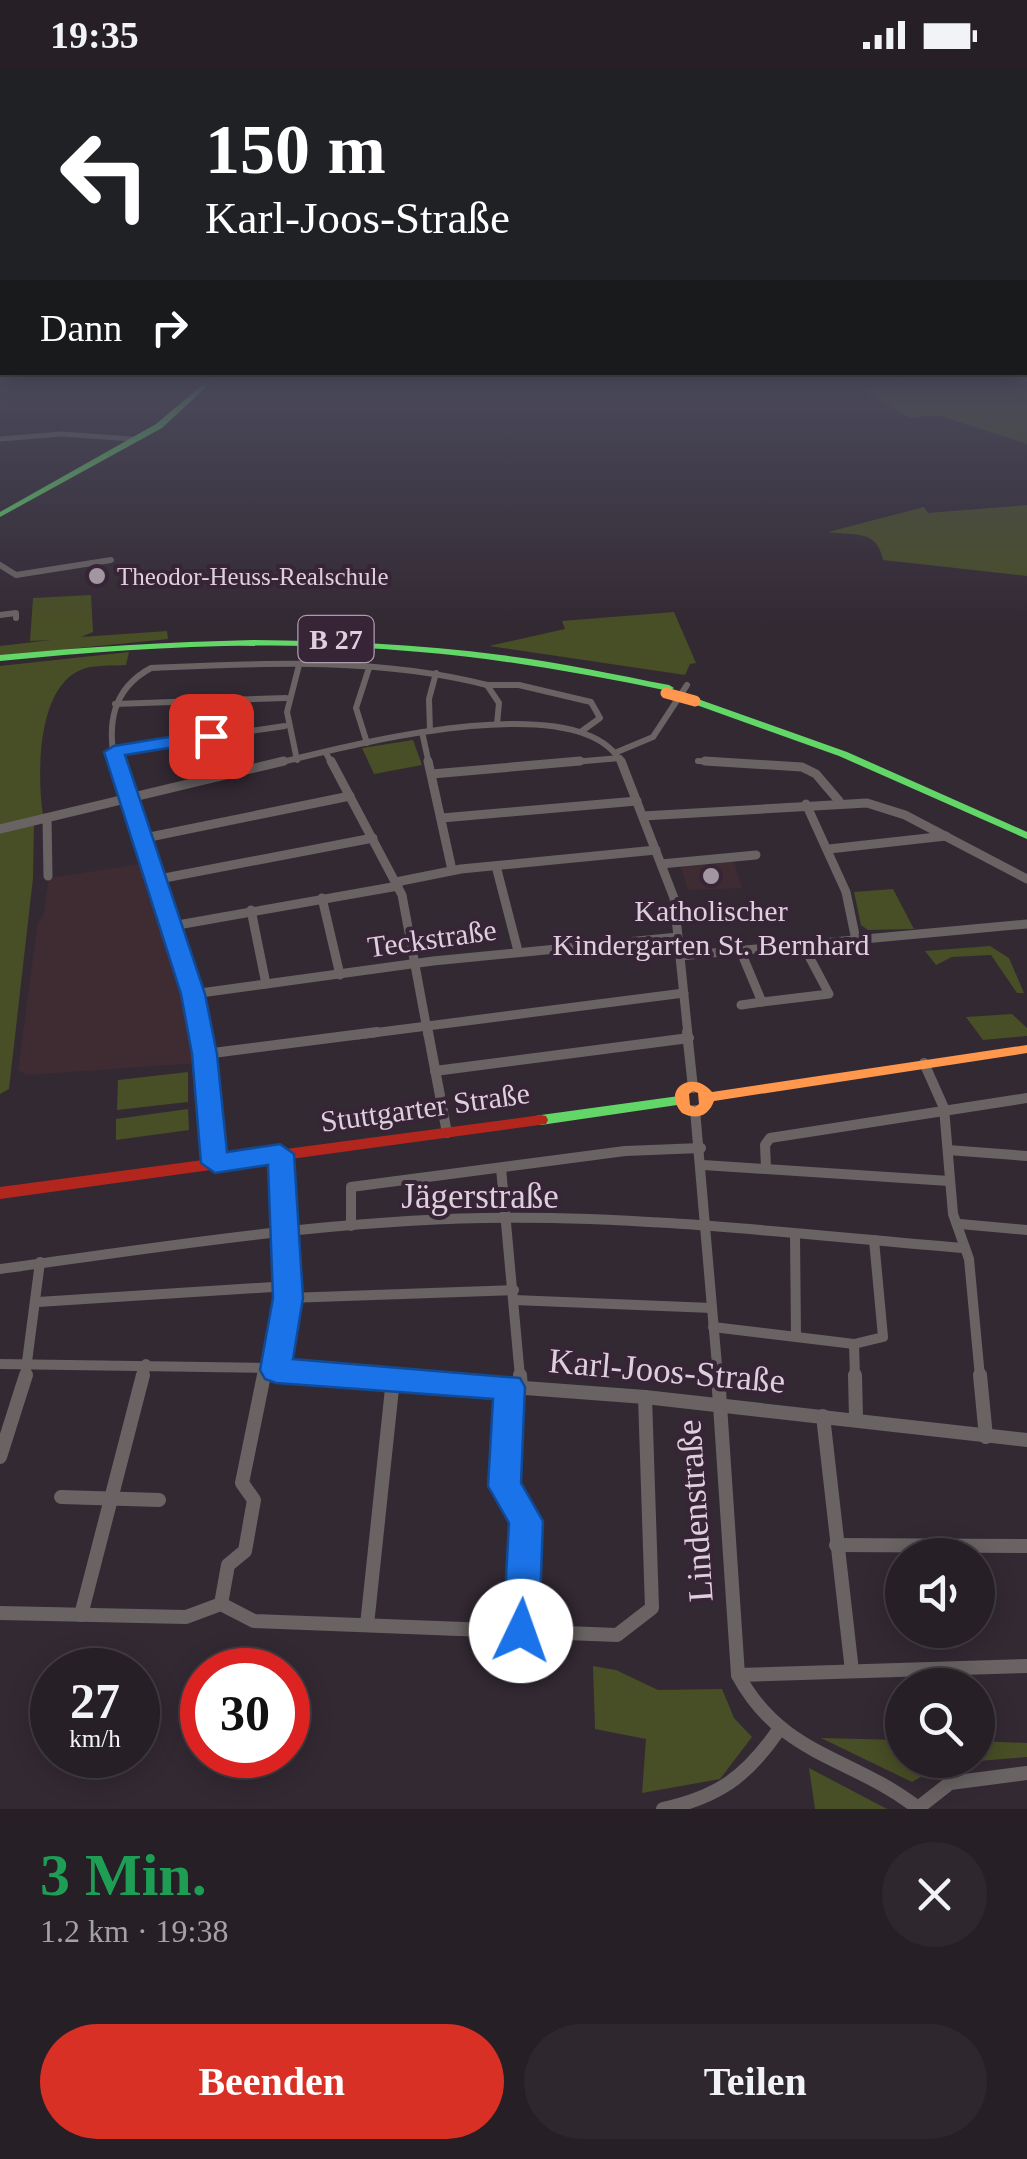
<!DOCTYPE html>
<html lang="de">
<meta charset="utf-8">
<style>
body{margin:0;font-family:"Times New Roman",serif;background:#2e272e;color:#f1f3f6;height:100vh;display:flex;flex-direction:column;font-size:38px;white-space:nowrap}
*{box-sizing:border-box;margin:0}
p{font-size:32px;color:#a4a2a7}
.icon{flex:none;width:55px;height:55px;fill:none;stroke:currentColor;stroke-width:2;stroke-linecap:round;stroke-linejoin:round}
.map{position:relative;height:1739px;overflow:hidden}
.panel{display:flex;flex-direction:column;background:#261f26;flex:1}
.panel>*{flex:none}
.hud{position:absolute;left:0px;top:0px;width:1028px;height:305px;box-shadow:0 5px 25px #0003,0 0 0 2px #423d43;background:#202124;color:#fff;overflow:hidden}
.fabs{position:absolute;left:885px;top:1468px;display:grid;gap:20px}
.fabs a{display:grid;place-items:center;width:110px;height:110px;border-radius:50%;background:#261f26;box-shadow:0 5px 25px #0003,0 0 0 2px #423d43;font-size:50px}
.speed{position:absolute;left:30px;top:1578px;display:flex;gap:20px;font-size:50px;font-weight:700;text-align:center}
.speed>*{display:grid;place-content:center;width:130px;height:130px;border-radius:50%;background:#261f26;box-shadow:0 5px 25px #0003,0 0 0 2px #423d43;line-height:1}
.speed small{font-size:25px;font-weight:400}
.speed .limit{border:15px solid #d22;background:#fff;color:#111}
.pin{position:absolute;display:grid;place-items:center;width:85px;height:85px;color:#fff;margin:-42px;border-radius:20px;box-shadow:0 5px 15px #0006}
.me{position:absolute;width:110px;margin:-55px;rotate:3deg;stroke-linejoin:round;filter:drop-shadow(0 0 8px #0008)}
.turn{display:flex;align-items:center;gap:35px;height:210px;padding:0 40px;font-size:45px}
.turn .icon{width:130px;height:130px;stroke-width:2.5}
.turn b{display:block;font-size:70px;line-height:85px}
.then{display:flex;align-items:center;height:95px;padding:0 40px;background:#0003;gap:20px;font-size:38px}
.round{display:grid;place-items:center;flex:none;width:105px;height:105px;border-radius:52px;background:#2e272e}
.overview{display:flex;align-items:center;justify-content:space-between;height:170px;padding:0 40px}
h1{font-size:60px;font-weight:600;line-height:75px;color:#1e9e55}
.button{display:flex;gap:20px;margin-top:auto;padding:20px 40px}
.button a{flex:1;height:115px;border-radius:60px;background:#d93025;color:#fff;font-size:40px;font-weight:600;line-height:115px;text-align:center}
.button a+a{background:#2e272e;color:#f1f3f6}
.status{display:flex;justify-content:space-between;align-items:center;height:70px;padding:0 50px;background:#261f26;direction:ltr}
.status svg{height:28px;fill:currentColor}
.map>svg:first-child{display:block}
</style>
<div class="status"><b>19:35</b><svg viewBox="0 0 49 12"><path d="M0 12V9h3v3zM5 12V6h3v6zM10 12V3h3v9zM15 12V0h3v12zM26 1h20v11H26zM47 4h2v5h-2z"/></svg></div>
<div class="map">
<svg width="1027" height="1739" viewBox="0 0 1027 1739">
<rect width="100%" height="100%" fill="#332933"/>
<g fill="#3f2c33">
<polygon points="733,789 742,818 688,820 680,794"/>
<polygon points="142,794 178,894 198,993 27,1005 18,1000 38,852 43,847 49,808"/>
</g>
<g fill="#484e25">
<polygon points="894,310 956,310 1027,319 1027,374 937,345 910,348 858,318 912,316"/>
<path d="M 1027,435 L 1027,506 L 883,490 C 877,459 855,466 828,462 L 924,437 L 928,443 Z"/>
<polygon points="91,525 93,562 81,567 167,561 168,569 0,586 0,576 51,570 30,571 33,528"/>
<polygon points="674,542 696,593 690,594 685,605 489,576 565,559 562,551"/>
<path d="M 129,582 L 126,595 C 113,596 98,595 86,598 C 36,612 37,705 43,745 L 34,753 L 33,808 L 9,1019 L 0,1024 L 0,596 Z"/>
<polygon points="413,670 422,695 374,704 362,678"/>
<polygon points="893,819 914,859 868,860 861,855 854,822"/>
<polygon points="990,876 1009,888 1024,923 1017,923 991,885 952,887 936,895 925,881"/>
<polygon points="1012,944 1027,958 1027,966 983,970 966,947"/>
<polygon points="188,1002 188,1032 117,1040 118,1010"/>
<polygon points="188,1039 189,1060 116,1070 116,1049"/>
<polygon points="593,1596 616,1600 658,1620 722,1619 734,1648 752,1667 720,1709 642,1723 646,1669 595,1659"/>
<polygon points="821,1668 902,1670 902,1690 978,1690 978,1671 1027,1673 1027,1687 943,1694 912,1712"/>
<polygon points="809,1698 887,1739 815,1739"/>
</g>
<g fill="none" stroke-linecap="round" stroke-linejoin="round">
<polyline stroke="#696363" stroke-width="5" points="0,369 62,364 132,369"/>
<g stroke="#696363" stroke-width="6">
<polyline points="0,495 16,505 111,490"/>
<polyline points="0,545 16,543 16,548"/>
<polyline points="487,615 519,615 591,632 600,648 582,661"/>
<polyline points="115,634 286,628"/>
<polyline points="430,661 429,629 436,603"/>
<polyline points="422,662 429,694"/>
<polyline points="367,673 356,638 369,598"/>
<polyline points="114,681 285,656"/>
<polyline points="617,682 653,667 687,615"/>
<polyline points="326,683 332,694"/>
<polyline points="297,690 287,642 299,595"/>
<polyline points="698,691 749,694"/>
<path d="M 115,694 C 107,654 112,619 151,598 C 264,593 377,587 487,615 L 499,633 L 497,654"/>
<path d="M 274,694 C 344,677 582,613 622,694"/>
<polyline points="550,694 620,688"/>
</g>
<g stroke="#696363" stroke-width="9">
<polyline points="115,691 189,912 202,965"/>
<polyline points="331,691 402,825 428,965"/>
<polyline points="428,691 452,800"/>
<polyline points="621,691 674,828 688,965"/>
<polyline points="705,691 802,697 816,704 839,731"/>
<polyline points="432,704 580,691"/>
<polyline points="806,734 846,822 856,870"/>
<polyline points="643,746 867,733 905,745 1027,809"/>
<polyline points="47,748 48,806"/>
<polyline points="442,748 637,731"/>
<polyline points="0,759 284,691"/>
<polyline points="140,769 350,726"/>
<polyline points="829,779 946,766"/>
<polyline points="661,794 756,785"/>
<polyline points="496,796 518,881"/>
<polyline points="154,810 373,768"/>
<polyline points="396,812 461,799 656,780"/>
<polyline points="322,828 340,905"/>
<polyline points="251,840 266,914"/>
<polyline points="172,856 398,816"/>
<polyline points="741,882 762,932 741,935"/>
<polyline points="680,886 1027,854"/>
<polyline points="193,924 433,891 678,867"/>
<polyline points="762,932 829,924 803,875"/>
<polyline points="357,965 684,923"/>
</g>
<g stroke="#696363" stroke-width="10">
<polyline points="201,962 215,1093"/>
<polyline points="428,962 447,1063"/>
<polyline points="687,962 693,1018"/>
<polyline points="205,984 377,962"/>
<polyline points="924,993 944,1038 953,1144 969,1189 980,1307"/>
<polyline points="435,1001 689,968"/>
<polyline points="695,1040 718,1307"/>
<polyline points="948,1080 1027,1086"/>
<polyline points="703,1095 949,1111"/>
<polyline points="501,1098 520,1307"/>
<polyline points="766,1098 765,1075 770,1068 1027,1028"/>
<polyline points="960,1154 1027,1160"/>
<polyline points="351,1156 351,1117 625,1081 701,1078"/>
<polyline points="795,1165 796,1265"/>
<path d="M 0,1199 C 161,1177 322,1151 484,1148 C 643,1145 805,1165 963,1178"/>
<polyline points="288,1228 514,1220"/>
<polyline points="514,1230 712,1238"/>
<polyline points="38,1232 288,1216"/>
<polyline points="713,1257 854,1274"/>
<polyline points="854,1274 883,1267 874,1170"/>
<polyline points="854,1274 855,1307"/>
<polyline points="0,1294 265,1298 384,1307"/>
<polyline points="276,1300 288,1228 281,1084"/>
<polyline points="25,1307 40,1192"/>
<polyline points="143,1307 146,1294"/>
<polyline points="263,1307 265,1298"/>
</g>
<g stroke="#696363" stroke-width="14">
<polyline points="351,1305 645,1327 1027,1370"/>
<polyline points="520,1305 521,1318"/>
<path d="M 718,1305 L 738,1605 C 782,1687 852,1686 919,1739"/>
<polyline points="855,1305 856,1348"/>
<polyline points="980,1305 986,1367"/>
<polyline points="509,1317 505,1415 526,1451 521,1561"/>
<polyline points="823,1346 852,1601"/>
<polyline points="0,1387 26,1305"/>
<polyline points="61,1427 159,1430"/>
<polyline points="836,1475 1027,1476"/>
<polyline points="221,1534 228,1495 245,1481 254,1430 242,1413 264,1305"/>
<polyline points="0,1543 186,1547 221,1534 254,1551 617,1565 652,1538 645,1327"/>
<polyline points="81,1545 143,1305"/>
<polyline points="367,1555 393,1309"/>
<polyline points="738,1605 1027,1596"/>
<polyline points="918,1738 950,1713 1027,1703"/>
<path d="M 663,1739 C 718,1727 746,1707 778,1661"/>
</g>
<g fill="#63d668" fill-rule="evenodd">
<polygon points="208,310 214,310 162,358 0,447 0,442 156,354"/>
<path d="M 253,570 C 336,571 419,574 501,585 C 558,592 613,604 669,615 L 674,618 L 669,621 C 586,604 504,589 420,582 C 280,569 140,577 0,591 L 0,585 C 84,577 168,572 253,570 Z"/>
<polygon points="695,628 847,682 1027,762 1027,769 839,686 691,633 691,629"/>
<polygon points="679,1026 684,1028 686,1031 684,1034 541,1055 536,1054 534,1050 536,1046 541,1045"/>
</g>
<path fill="#ff974d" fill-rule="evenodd" d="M 1027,975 L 1027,983 L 714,1031 C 708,1047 696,1050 682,1043 C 660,1018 694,999 712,1022 ZM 693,1021 L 698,1023 L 699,1034 L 695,1037 L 690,1035 L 689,1024 Z"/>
<polygon fill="#b3261e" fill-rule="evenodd" points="541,1045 546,1046 548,1050 546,1054 0,1129 0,1117"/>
<polyline stroke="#ff974d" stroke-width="11" points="666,623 695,631"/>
</g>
<linearGradient id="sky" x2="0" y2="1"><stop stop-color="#1c171c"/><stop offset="0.56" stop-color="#4a495b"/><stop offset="1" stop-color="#4a495b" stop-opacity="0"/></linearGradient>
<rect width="1027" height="553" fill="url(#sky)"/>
<polygon fill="#1a73e8" stroke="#114b97" stroke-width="2.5" points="211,660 221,666 218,670 125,685 205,924 217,984 227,1082 280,1074 294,1084 303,1228 293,1289 520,1308 525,1317 521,1413 543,1451 539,1561 534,1573 521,1578 508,1573 503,1561 509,1453 488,1416 493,1329 276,1313 265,1309 260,1300 273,1228 268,1095 215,1103 201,1093 192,984 181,924 104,682 114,676"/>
<g fill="#a296a1" stroke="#382437" stroke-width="4">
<circle cx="97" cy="506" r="10"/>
<circle cx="711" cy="806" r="10"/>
</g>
<g text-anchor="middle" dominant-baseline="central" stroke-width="8" stroke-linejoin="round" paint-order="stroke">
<g font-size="25" fill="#ddd0dc" stroke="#382437" text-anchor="start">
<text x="117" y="506">Theodor-Heuss-Realschule</text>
</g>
<rect fill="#382437" stroke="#ac9caa" stroke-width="2.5" x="298.5" y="546" width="75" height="46" rx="8"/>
<g font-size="28" font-weight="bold" fill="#ddd0dc">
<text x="336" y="569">B 27</text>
</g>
<g font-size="30" fill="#ddd0dc" stroke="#382437">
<text x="711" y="840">Katholischer<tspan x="711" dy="34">Kindergarten St. Bernhard</tspan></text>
</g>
<g font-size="30" fill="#ddd0dc" stroke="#382437">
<text transform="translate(432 868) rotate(-8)">Teckstraße</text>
<text transform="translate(425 1037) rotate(-8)">Stuttgarter Straße</text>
</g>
<g font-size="35" fill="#ddd0dc" stroke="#382437">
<text x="480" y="1126">Jägerstraße</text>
<text transform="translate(667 1301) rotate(5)">Karl-Joos-Straße</text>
<text transform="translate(695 1441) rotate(-94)">Lindenstraße</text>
</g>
</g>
</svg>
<div class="fabs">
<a><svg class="icon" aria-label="sound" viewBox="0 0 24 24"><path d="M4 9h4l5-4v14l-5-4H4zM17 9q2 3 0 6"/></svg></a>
<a><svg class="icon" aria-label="search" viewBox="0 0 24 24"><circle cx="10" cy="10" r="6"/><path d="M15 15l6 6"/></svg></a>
</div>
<div class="speed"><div>27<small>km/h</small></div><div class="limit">30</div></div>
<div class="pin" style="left:211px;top:666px;background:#d93025"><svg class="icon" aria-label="arrive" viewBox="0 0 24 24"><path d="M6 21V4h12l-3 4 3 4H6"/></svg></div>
<svg class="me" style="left:521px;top:1561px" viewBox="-20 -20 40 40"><circle r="19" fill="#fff"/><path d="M0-13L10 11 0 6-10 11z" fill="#1a73e8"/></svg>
<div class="hud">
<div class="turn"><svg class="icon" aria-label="left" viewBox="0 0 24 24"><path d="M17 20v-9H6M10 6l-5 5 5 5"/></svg><div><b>150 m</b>Karl-Joos-Straße</div></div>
<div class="then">Dann<svg class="icon" aria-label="right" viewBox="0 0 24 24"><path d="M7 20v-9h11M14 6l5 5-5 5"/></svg></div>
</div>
</div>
<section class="panel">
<div class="overview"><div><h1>3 Min.</h1><p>1.2 km · 19:38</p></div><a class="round"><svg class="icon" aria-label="close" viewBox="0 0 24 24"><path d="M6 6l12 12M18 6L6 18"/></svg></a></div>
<div class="button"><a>Beenden</a><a>Teilen</a></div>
</section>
